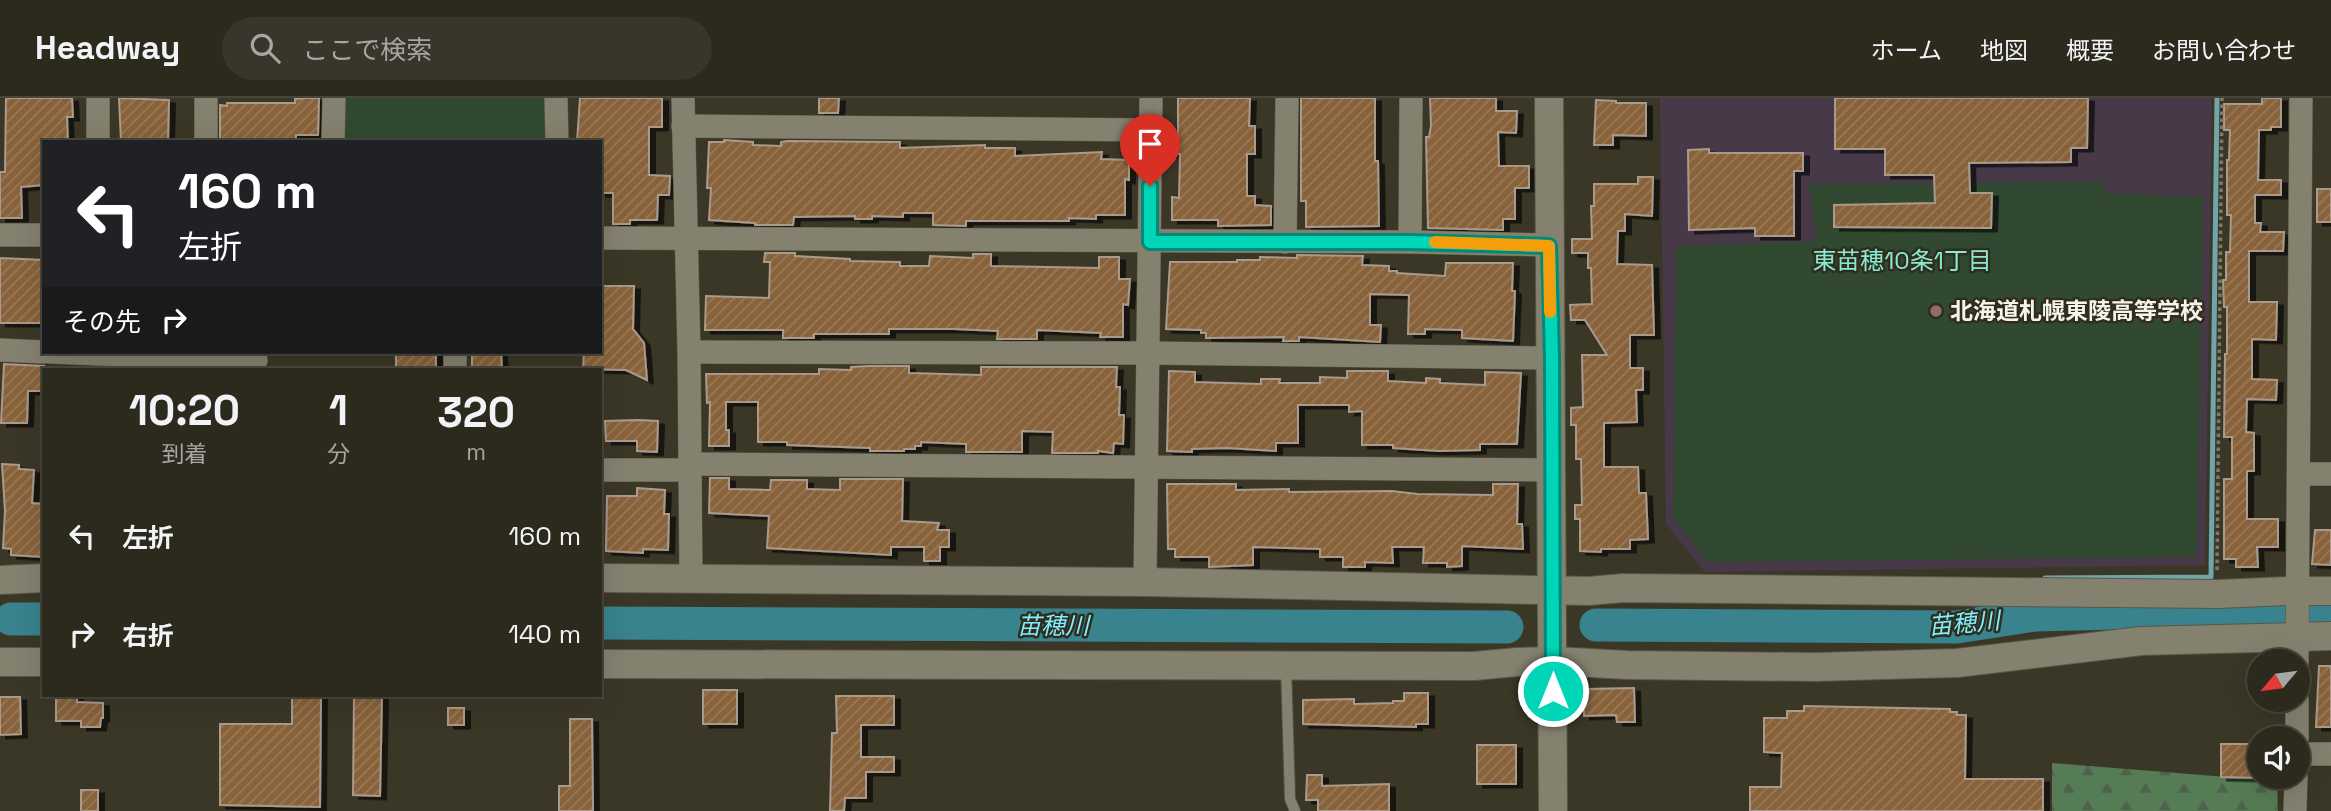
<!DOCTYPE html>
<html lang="ja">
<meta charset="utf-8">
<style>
body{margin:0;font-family:"Space Grotesk","Noto Sans JP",sans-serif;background:#38352a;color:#f1f3f6;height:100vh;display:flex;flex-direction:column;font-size:26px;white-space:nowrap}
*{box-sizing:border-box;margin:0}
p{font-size:23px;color:#a6a6a4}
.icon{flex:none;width:38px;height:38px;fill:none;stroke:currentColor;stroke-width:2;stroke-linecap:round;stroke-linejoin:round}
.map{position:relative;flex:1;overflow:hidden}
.details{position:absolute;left:42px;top:270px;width:560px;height:329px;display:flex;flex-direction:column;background:#2c291d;border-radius:0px;box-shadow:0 7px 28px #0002,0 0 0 2px #48453b}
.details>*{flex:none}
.banner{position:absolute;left:42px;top:42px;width:560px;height:214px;border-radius:0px;box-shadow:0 7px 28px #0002,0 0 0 2px #48453b;background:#202124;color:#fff;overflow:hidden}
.needle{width:46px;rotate:241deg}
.controls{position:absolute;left:2247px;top:551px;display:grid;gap:14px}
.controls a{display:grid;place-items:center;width:63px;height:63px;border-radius:50%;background:#2c291d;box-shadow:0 7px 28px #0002,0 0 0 2px #48453b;font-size:35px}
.pin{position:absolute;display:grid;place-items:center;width:60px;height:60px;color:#fff;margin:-72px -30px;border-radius:50% 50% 50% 0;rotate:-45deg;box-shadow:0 0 7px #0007}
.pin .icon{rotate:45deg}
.me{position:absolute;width:77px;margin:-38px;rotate:0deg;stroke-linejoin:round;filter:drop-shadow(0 0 5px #0008)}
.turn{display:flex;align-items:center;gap:24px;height:147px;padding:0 21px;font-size:32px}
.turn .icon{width:91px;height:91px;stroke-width:2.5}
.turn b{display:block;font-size:49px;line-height:60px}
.then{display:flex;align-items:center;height:66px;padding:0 21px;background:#0003;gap:14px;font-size:26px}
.eta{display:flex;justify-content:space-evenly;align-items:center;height:119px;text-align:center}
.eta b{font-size:42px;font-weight:600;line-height:49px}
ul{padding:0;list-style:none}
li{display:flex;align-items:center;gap:21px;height:98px;padding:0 21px}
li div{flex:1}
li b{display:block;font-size:26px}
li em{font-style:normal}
header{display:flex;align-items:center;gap:42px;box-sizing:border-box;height:98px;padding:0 35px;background:#2c291d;border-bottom:2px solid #48453b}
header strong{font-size:33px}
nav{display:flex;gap:38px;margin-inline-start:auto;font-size:24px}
.search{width:490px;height:63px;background:#38352a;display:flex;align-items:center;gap:18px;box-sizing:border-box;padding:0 24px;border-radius:38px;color:#a6a6a4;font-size:26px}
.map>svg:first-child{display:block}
</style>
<header>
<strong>Headway</strong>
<div class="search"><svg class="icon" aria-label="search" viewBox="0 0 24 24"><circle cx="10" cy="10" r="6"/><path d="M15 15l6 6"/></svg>ここで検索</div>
<nav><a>ホーム</a><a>地図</a><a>概要</a><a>お問い合わせ</a></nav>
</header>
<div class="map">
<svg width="2331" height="713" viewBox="0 0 2331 713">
<defs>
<pattern id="forest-firs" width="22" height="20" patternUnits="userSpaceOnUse" patternTransform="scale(1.75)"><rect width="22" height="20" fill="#567c55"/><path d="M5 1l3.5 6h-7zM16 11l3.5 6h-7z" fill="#50624e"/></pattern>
<pattern id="building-hatch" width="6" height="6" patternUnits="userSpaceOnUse" patternTransform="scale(1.75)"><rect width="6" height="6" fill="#88623a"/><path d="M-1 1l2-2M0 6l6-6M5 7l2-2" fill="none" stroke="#997957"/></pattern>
<filter id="shadow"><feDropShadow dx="6" dy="3.5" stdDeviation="0" flood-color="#0009"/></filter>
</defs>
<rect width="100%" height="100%" fill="#3b3727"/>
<polygon fill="#473947" points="1660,0 2212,0 2205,467 1705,474 1666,426"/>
<polygon fill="url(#forest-firs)" points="2052,665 2277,683 2278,713 2052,713"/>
<g fill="#324931">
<rect x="345" y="0" width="204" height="44"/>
<polygon points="2104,84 2104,95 2203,99 2197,459 1707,464 1673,420 1676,148 1817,143 1809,86"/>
</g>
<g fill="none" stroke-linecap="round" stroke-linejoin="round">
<polyline stroke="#71a5a9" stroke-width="5" points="2045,480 2211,479 2217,0"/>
<g stroke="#38838d" stroke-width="33">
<polyline points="11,521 44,521"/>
<polyline points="600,525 1507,529"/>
<polyline points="1596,527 1957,529 2035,517 2203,513 2331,514"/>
</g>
</g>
<g fill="url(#building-hatch)" stroke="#a99a8c" stroke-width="2" filter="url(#shadow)">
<polygon points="6,0 72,0 73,19 67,19 68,44 44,44 44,87 21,89 22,120 0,120 0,74 5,74"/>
<polygon points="119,0 169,2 168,44 121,44"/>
<polygon points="305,0 319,0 318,37 296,37 296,44 220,44 220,7 227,8 227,5 295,5 295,1"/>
<polygon points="580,0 662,0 662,29 649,29 649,77 670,78 669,97 658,97 657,122 630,122 630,126 613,126 613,95 600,95 600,44 577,44"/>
<polygon points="819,0 839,0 838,15 819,15"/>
<polygon points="1178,0 1250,0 1249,28 1255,28 1255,56 1247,56 1247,98 1255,98 1255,107 1271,108 1271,127 1218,128 1218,122 1172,122 1172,99 1179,100 1180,56 1164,56 1165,39 1178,39"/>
<polygon points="1301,0 1375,0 1375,63 1378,63 1379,128 1306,129 1306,103 1301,103"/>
<polygon points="1430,0 1496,0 1496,13 1517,13 1516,35 1498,34 1499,68 1529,68 1529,90 1515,90 1515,121 1503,121 1503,132 1428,130 1426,39 1429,39 1431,28"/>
<polygon points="1835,0 2088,0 2087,50 2071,50 2071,64 1969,65 1970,95 1992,95 1991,130 1834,129 1834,107 1935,105 1934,77 1885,77 1885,51 1835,51"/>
<polygon points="2262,0 2281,0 2281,29 2271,29 2271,32 2259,32 2258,82 2281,82 2281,97 2255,97 2255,125 2261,125 2260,134 2284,134 2283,153 2249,153 2249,204 2277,204 2276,242 2252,241 2252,281 2277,282 2276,302 2247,301 2246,334 2254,335 2254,373 2247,373 2247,421 2278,421 2278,449 2257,449 2258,469 2236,469 2236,461 2224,461 2224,381 2232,381 2232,339 2224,339 2225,256 2227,256 2227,209 2224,209 2223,182 2226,182 2226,154 2230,154 2231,117 2227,117 2227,62 2229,62 2230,32 2224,32 2224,6 2262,6"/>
<polygon points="1596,2 1616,3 1616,5 1646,5 1646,38 1613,37 1613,47 1594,47"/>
<polygon points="724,42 753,44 753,47 781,48 781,44 787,43 900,44 900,50 985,47 985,50 1015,50 1015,58 1102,54 1101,61 1129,62 1129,82 1125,81 1125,117 1096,117 1096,121 1069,120 1069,123 966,123 966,128 933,127 933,115 903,115 903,119 872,118 872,121 855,121 855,118 794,119 793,127 755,127 755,125 709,122 711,90 707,90 709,44 724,44"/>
<polygon points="1709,51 1709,55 1803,55 1803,73 1794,73 1794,138 1755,138 1755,130 1689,132 1688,52"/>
<polygon points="1638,79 1653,79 1652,118 1625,116 1625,133 1618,133 1617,166 1652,167 1654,237 1630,237 1630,270 1643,270 1643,292 1636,292 1637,324 1604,325 1604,369 1638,369 1639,395 1646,395 1648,441 1630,442 1630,451 1601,451 1601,454 1580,453 1580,421 1575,421 1575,407 1582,407 1581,361 1576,361 1576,327 1571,327 1571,310 1583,309 1582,257 1607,257 1585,222 1571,222 1570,207 1592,206 1591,170 1588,170 1588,155 1572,155 1572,141 1592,141 1591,108 1594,108 1594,86 1638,86"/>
<rect x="2317" y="91" width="14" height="33"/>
<polygon points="765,155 795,155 795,158 850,161 850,163 900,164 900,168 929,168 930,158 973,160 973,156 991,156 991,168 1099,170 1099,159 1119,159 1119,181 1130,181 1128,207 1123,206 1123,239 1100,239 1101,235 1037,232 1037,241 997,241 998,233 954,231 889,231 889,236 814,236 814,240 783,240 783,232 705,232 706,198 769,200 770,164 764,164"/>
<polygon points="1297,157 1363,158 1362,167 1389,168 1389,173 1397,173 1397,175 1445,178 1446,165 1513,165 1512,193 1515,193 1513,243 1462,240 1462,232 1425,231 1425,236 1408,236 1409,197 1370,196 1370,227 1381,227 1380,244 1299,239 1299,243 1283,243 1284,239 1206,240 1206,235 1201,235 1201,232 1166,231 1170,164 1237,164 1237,162 1260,162 1260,159 1297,160"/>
<polygon points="0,160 44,162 44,225 0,225"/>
<polygon points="600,188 634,188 633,231 644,245 647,282 626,272 583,271 584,254 600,254"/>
<rect x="396" y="254" width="40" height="17"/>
<polygon points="472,254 501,254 502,271 472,271"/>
<polygon points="4,266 44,268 44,293 28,293 27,325 1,325"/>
<polygon points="869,268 909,268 909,275 981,277 981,269 1117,269 1116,289 1120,289 1119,317 1124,317 1123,346 1114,345 1113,355 1098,353 1098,355 1052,355 1053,334 1022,333 1022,354 966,354 966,346 921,344 921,348 915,348 915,351 904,351 904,353 870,353 870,350 787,347 787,344 758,344 758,304 726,304 726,332 729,332 729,348 709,348 710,304 707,305 706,276 819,276 819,271 851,272 851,269"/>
<polygon points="1169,273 1195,274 1195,284 1261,286 1261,281 1280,281 1279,285 1320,285 1320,279 1347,280 1347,273 1388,273 1388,283 1426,285 1426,280 1440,281 1440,285 1485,287 1485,274 1521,275 1517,346 1480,346 1480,352 1439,353 1393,350 1393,347 1362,347 1362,313 1349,314 1349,307 1298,307 1298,345 1276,345 1276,353 1227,350 1192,351 1192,354 1167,353"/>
<polygon points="638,322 658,323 657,354 637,353 637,343 606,343 605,323"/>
<polygon points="2,366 19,367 19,371 34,372 32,405 44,406 44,459 11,457 11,451 3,450 5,413"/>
<polygon points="710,380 729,380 729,391 770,392 771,382 807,382 807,391 840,392 840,381 903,381 902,423 939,425 937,432 949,432 949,449 940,449 940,463 924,463 924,449 891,449 891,457 767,450 769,418 709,415"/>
<polygon points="1167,386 1236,386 1236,392 1289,391 1289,394 1392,393 1417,396 1493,397 1493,386 1518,386 1517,426 1522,426 1523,451 1462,448 1462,468 1447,469 1447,465 1423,465 1424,449 1392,449 1393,465 1365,464 1365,469 1343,469 1343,459 1320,459 1320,451 1253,449 1253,467 1209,469 1209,459 1175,459 1175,451 1168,451"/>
<polygon points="637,390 665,392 664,416 669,416 668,452 643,451 643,455 606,453 607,398 637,398"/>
<polygon points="2315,432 2331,432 2331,467 2312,466"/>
<polygon points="2319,568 2331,568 2331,629 2316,629"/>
<polygon points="1634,590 1635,624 1617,624 1616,617 1584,618 1584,591"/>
<rect x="703" y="592" width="34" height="34"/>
<polygon points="1404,595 1428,595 1428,626 1416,626 1416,629 1303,626 1303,602 1354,601 1354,606 1393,605 1393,603 1404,603"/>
<polygon points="56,597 77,597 77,604 103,605 103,620 101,620 100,629 81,629 81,623 56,623"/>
<polygon points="292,597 321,597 320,709 220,707 220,626 292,626"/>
<polygon points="354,597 382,597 380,698 353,697"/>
<polygon points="836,598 894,598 894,627 861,627 861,659 894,659 894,674 866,674 866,700 845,700 844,713 830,713 832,635 837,635"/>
<polygon points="0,599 20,599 21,636 0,637"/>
<polygon points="1804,608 1950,611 1950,614 1957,614 1957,617 1966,617 1965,681 2043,681 2043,713 1750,713 1750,689 1781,689 1782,655 1764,654 1764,620 1787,620 1787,613 1804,613"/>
<rect x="448" y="610" width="16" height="17"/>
<polygon points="570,621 592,621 593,713 559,713 559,688 570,688"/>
<polygon points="2221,646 2259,646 2259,680 2221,679"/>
<rect x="1477" y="647" width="39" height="39"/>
<polygon points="1307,677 1322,677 1322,688 1389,686 1389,713 1318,713 1318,702 1306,702"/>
<rect x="81" y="692" width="17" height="21"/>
</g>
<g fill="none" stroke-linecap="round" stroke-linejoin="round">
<g stroke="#595648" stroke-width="12">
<polyline id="service" points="1286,568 1290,701 1295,713"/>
</g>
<g stroke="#595648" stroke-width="24">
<g id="minor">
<polyline points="98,0 98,44"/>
<polyline points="556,0 557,44"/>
<polyline points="683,0 689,254 691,481"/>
<polyline points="683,28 1150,32"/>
<polyline points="206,44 206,0"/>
<polyline points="333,44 334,0"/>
<polyline points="0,137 44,137"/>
<polyline points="600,140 1410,144 1549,147"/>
<polyline points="1285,144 1287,0"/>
<polyline points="1410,144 1411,0"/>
<polyline points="0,252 44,254"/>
<polyline points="50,254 256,262"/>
<polyline points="689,254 1147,255 1552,260"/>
<polyline points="455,271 455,254"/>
<polyline points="690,366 1552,372"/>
<polyline points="600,372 690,372"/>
<polyline points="2299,376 2331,376"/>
<polyline points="1145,484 1151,0"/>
<polyline points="2297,564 2301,0"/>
<polyline points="2297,640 2297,602"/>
<polyline points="2298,656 2331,656"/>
<polyline points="2295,713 2296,679"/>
</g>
</g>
<g stroke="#595648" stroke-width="30">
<g id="tertiary">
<polyline points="1549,0 1553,713"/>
<polyline points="600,480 1145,484 1589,493 1623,490 2218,496 2287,493 2331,493"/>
<polyline points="0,482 44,480"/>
<polyline points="0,564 44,564"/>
<polyline points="600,566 1474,568 1517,564 1554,563 1627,567 1815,569 1957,565 2141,543 2331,538"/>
</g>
</g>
<polyline stroke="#7d7a6c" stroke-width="3.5" stroke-dasharray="3.5 3.5" stroke-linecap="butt" points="2217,472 2222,0"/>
<use href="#service" stroke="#85816f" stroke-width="10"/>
<use href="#minor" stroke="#85816f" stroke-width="23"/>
<use href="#tertiary" stroke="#85816f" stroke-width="28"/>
</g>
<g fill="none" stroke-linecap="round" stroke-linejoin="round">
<g stroke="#008a77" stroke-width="18">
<polyline id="route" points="1150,88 1150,144 1410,144 1549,148 1552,260 1553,593"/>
</g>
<use href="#route" stroke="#00d5b7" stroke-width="12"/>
<polyline stroke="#f59e0b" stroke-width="12" points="1435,144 1549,148 1550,214"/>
</g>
<circle fill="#8d6e63" stroke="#312d1d" stroke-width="2.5" cx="1936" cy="213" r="7"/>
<g text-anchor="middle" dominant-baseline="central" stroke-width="5" stroke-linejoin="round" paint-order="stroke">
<g font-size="23" font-weight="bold" fill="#f6f4ea" stroke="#312d1d" text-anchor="start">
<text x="1950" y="213">北海道札幌東陵高等学校</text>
</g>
<g font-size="24" fill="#86ead4" stroke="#312d1d">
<text x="1902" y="162">東苗穂10条1丁目</text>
</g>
<g font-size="24" font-style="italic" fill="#7feeff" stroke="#312d1d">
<text transform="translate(1964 525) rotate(-5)">苗穂川</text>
<text x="1053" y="527">苗穂川</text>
</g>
</g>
</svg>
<div class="controls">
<a><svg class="needle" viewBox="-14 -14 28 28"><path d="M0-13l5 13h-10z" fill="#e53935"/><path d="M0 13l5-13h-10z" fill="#a6a6a4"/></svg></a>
<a><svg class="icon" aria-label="sound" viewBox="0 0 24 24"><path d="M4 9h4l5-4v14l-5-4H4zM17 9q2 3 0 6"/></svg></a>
</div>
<div class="pin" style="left:1150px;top:88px;background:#d93025"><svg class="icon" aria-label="arrive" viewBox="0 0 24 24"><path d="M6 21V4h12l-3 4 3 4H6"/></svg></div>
<svg class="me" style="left:1553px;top:593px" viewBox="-20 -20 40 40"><circle r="17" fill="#00d5b7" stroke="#fff" stroke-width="3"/><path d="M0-11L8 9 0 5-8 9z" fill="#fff"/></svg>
<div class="banner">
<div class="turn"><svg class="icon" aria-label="left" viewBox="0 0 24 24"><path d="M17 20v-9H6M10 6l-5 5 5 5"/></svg><div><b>160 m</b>左折</div></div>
<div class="then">その先<svg class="icon" aria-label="right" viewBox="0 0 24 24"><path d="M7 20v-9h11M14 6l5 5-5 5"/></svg></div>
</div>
<section class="details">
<div class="eta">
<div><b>10:20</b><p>到着</p></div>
<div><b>1</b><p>分</p></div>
<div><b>320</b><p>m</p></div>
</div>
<ul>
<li><svg class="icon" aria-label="left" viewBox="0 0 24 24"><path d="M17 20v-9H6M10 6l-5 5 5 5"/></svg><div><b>左折</b></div><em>160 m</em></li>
<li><svg class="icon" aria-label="right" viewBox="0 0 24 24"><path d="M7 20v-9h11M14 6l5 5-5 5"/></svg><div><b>右折</b></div><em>140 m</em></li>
</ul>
</section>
</div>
